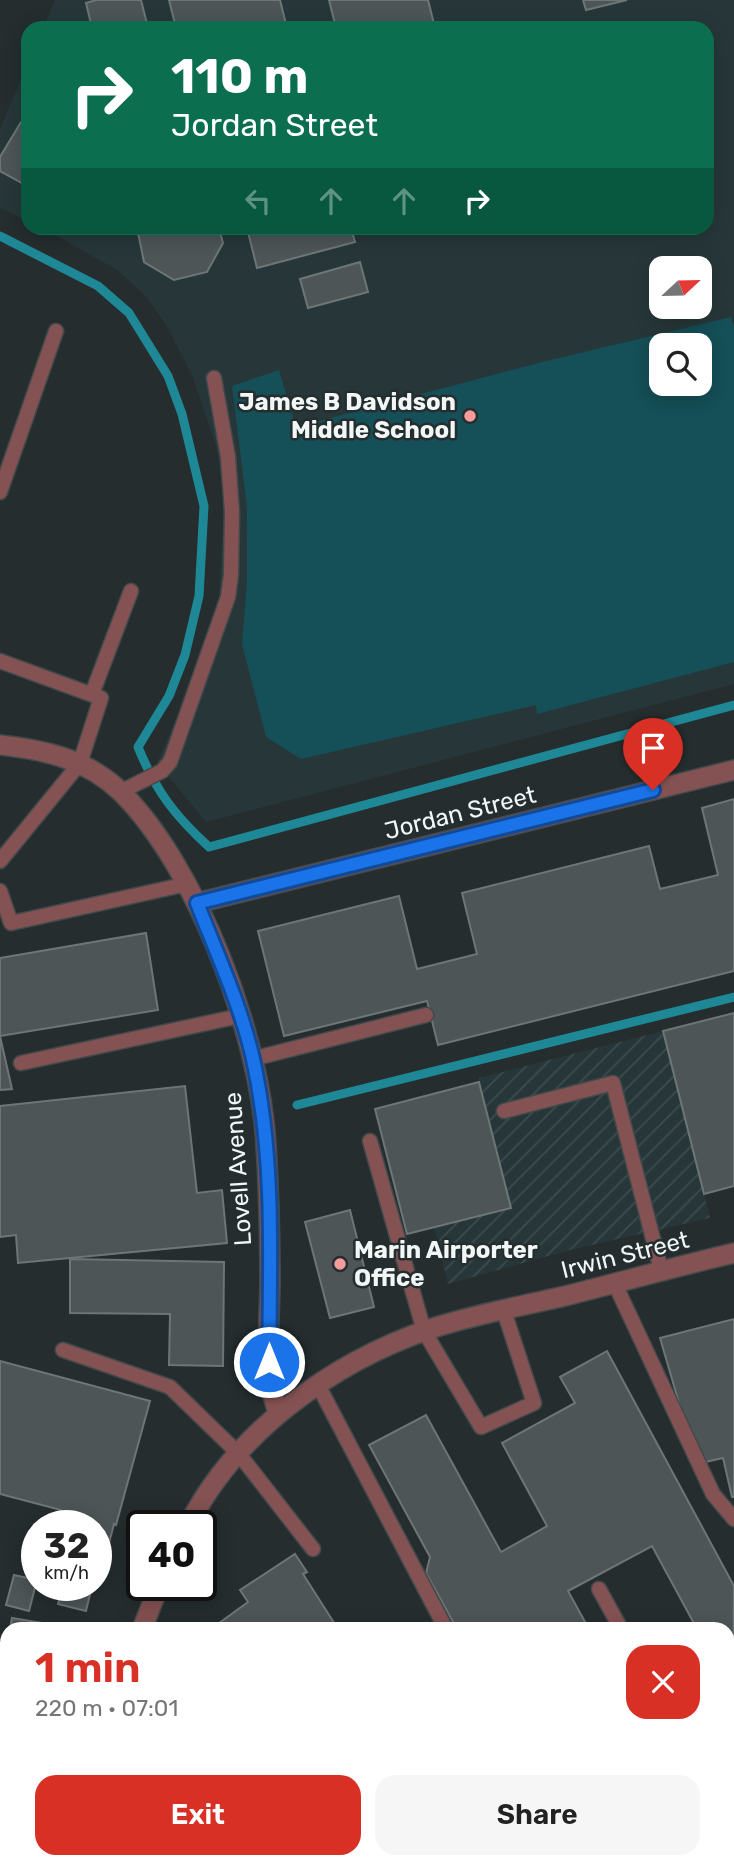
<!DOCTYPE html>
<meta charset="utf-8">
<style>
body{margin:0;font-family:Rubik,sans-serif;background:#f6f6f6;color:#222;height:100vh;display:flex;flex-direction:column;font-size:26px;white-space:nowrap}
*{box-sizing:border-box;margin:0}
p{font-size:23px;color:#767676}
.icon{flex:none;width:38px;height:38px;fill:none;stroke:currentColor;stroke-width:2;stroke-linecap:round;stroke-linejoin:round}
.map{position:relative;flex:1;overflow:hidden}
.details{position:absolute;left:0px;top:1622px;width:735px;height:247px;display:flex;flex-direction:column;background:#fff;border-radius:21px 21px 0 0;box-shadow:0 4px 18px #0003}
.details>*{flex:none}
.top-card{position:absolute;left:21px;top:21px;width:693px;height:214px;border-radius:21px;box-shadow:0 4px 18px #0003;background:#0b6e4f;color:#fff;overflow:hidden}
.needle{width:46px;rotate:68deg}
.fabs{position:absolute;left:649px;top:256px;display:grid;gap:14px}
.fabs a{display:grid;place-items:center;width:63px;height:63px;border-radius:14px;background:#fff;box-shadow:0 4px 18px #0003;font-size:35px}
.speed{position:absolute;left:21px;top:1510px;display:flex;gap:14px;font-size:35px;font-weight:700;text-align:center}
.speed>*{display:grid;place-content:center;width:91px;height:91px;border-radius:50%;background:#fff;box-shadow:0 4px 18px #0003;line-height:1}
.speed small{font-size:18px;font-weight:400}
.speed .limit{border:4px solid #111;border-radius:10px;background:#fff;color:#111}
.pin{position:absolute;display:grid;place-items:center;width:60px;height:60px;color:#fff;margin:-72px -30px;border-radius:50% 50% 50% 0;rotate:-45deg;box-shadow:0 0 7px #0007}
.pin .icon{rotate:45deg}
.me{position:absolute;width:77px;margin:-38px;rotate:0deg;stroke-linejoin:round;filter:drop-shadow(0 0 5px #0008)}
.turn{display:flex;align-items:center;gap:24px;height:147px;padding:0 35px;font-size:32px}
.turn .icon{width:91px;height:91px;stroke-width:2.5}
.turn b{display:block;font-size:49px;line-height:60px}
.lanes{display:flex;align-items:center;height:66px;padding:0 35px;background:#0003;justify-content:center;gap:35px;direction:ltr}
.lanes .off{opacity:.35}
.round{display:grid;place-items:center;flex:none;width:74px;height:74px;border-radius:21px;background:#f6f6f6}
.overview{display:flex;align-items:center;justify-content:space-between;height:119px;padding:0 35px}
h1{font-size:42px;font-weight:600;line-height:52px;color:#d93025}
.button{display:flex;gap:14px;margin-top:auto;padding:14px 35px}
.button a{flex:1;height:80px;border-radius:21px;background:#d93025;color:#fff;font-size:28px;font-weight:600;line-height:80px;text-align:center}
.button a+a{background:#f6f6f6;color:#222}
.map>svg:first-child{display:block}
</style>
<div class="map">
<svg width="734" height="1868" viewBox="0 0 734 1868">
<defs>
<pattern id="industrial-furrows" width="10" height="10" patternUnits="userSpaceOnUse" patternTransform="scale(1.75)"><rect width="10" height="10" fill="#273739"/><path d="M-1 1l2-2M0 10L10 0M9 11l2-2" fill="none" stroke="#3c4b4c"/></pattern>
</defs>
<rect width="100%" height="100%" fill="#252d2e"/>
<g fill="#273739" fill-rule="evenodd">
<path d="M 55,0 L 734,0 L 734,684 L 206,822 L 157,763 L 182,705 L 219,597 L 224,501 L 217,449 L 192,375 L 166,325 L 146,296 L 117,270 L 43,228 L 707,228 L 707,28 L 43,28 ZM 662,268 L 700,268 L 700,306 L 662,306 ZM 662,345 L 700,345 L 700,383 L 662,383 Z"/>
<polygon points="28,63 28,221 0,208 0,129"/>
</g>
<polygon fill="url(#industrial-furrows)" points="663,1031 710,1218 566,1251 448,1284 434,1227 511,1207 479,1078"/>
<path fill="#154f57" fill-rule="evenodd" d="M 731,317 L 734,327 L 734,662 L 537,714 L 536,705 L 301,759 L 266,737 L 242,644 L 247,581 L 247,507 L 232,386 L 279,370 L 296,427 L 542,362 ZM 662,345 L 700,345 L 700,383 L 662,383 Z"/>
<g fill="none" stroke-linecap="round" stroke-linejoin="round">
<g stroke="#1f8896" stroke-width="9">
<path d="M 0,236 L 98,286 L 129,313 L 168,376 L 182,414 L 204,506 L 199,596 L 185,655 L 169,696 L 138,747 C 156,791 174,815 209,847 L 734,705"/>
<polyline points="297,1105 734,997"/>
</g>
</g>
<g fill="#4d5557" stroke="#6d7677" stroke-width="2">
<polygon points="96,0 141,0 148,28 92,28 86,3"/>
<polygon points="169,0 280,0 287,28 176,28"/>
<polygon points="329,0 428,0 435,28 336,28"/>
<polygon points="583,0 627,0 586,10"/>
<polygon points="21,122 28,126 28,195 25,193 27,186 0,171 0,157"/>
<polygon points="137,228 219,228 223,243 207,272 174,280 144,262"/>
<polygon points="247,228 351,228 355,242 257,268"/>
<polygon points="360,262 368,292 308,308 300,279"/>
<polygon points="734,799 734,971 438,1045 427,1001 284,1036 258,931 399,896 417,969 477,954 462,893 649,846 660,889 718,875 702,808"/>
<polygon points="146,933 158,1010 0,1036 12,1089 0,1090 0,958"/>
<polygon points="734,1013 734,1186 704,1194 663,1031"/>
<polygon points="479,1082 511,1208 407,1234 375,1109"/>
<polygon points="185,1086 197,1193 222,1190 227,1243 18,1263 16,1235 0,1237 0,1106"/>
<polygon points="350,1210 374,1307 330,1318 305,1222"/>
<polygon points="70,1259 224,1262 223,1366 169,1365 170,1314 70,1313"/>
<polygon points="734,1319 734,1497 732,1497 723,1458 701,1463 688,1434 660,1338"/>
<polygon points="607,1351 734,1586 732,1803 728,1795 728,1629 697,1629 652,1546 568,1591 589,1629 457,1629 426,1573 430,1557 369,1445 426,1415 501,1552 547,1526 502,1443 575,1403 560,1377"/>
<polygon points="0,1361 150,1401 116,1525 114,1524 107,1551 102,1549 96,1571 96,1526 57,1526 61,1510 0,1494"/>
<polygon points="295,1554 307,1572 303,1574 338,1629 211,1629 248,1602 240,1590"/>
<polygon points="14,1575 37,1580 29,1611 6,1605"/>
<polygon points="63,1586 92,1586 86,1611 58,1604"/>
<polygon points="12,1618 73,1628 73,1629 10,1629"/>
<polygon points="187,1862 284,1862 288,1868 178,1868"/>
<polygon points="583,1862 624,1862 613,1868 586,1868"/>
</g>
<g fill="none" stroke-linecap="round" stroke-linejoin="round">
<g stroke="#42494a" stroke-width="17">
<g id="service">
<polyline points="0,492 56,331"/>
<polyline points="0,661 101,698 80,763 0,861"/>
<polyline points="92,694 131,591"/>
<polyline points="120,792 162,771 170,762 228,597 231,575 232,512 228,457 214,378"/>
<polyline points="0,891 11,923 187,884"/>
<polyline points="252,1059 426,1015"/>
<polyline points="21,1063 240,1016"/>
<polyline points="504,1111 613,1083 661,1270"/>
<polyline points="370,1141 424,1331 481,1427 534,1403 504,1311"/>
<polyline points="615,1284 713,1494 734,1519"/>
<polyline points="63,1350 170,1387 239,1454 313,1549"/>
<polyline points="318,1385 446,1629"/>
<polyline points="599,1589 621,1629"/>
<polyline points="567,1862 570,1868"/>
</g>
</g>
<g stroke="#42494a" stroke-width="22">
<g id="minor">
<polyline points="197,903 734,770"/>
<polyline points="728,1840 734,1837"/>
<polyline points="677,1868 688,1862"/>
</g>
</g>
<g stroke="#42494a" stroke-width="22">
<g id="tertiary">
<path d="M 0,745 C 45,750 87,759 121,792 C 198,868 260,1037 266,1144 C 269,1192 270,1240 270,1287 C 269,1329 264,1373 278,1413"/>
<path d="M 188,1526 C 235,1432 333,1362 430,1329 C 475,1314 523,1306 569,1295 C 624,1281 679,1266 734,1253"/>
<polyline points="142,1629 159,1586"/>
<polyline points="90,1868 92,1862"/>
</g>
</g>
<use href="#service" stroke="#855253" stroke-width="14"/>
<use href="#minor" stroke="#855253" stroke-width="19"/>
<use href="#tertiary" stroke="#855253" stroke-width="19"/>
</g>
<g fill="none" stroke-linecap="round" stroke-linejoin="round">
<g stroke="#114b97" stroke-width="18">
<path id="route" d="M 269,1362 C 270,1261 275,1158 253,1059 C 241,1006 217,954 197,903 L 653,790"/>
</g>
<use href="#route" stroke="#1a73e8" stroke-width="12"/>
</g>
<g fill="#f59b9c" stroke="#252d2e" stroke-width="2.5">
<circle cx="470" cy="416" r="7"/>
<circle cx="340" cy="1264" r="7"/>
</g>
<g text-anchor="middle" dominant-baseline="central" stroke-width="5" stroke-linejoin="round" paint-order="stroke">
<g font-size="24" font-weight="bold" fill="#f1f6f6" stroke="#252d2e" text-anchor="end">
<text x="456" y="402">James B Davidson<tspan x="456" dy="28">Middle School</tspan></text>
<text x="354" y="1250" text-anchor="start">Marin Airporter<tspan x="354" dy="28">Office</tspan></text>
</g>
<g font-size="24" fill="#f1f6f6" stroke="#252d2e">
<text transform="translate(460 813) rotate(-14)">Jordan Street</text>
<text transform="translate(238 1169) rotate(-94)">Lovell Avenue</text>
<text transform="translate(625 1255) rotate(-14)">Irwin Street</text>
</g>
</g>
</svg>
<div class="fabs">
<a><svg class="needle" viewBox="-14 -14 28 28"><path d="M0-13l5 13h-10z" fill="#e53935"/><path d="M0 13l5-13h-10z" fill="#767676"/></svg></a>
<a><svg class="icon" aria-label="search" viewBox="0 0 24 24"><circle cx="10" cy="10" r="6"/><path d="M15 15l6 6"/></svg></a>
</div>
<div class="speed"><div>32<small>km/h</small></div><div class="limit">40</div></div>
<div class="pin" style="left:653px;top:790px;background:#d93025"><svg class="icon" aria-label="arrive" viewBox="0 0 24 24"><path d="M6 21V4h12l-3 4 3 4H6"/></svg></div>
<svg class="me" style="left:269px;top:1362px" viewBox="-20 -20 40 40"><circle r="17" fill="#1a73e8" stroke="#fff" stroke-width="3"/><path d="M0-11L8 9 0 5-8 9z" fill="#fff"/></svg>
<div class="top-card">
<div class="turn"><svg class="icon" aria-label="right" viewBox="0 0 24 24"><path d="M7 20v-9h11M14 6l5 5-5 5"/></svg><div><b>110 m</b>Jordan Street</div></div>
<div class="lanes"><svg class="icon off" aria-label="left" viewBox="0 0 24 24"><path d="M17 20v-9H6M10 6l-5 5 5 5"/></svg><svg class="icon off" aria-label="ahead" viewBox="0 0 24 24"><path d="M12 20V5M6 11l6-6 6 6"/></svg><svg class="icon off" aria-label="ahead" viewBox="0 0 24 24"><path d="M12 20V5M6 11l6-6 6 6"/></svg><svg class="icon" aria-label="right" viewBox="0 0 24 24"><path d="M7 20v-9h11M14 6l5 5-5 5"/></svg></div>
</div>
<section class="details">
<div class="overview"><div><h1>1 min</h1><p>220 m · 07:01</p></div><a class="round" style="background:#d93025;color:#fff"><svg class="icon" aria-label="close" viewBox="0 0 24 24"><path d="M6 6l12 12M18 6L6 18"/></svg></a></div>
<div class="button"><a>Exit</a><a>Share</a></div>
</section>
</div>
